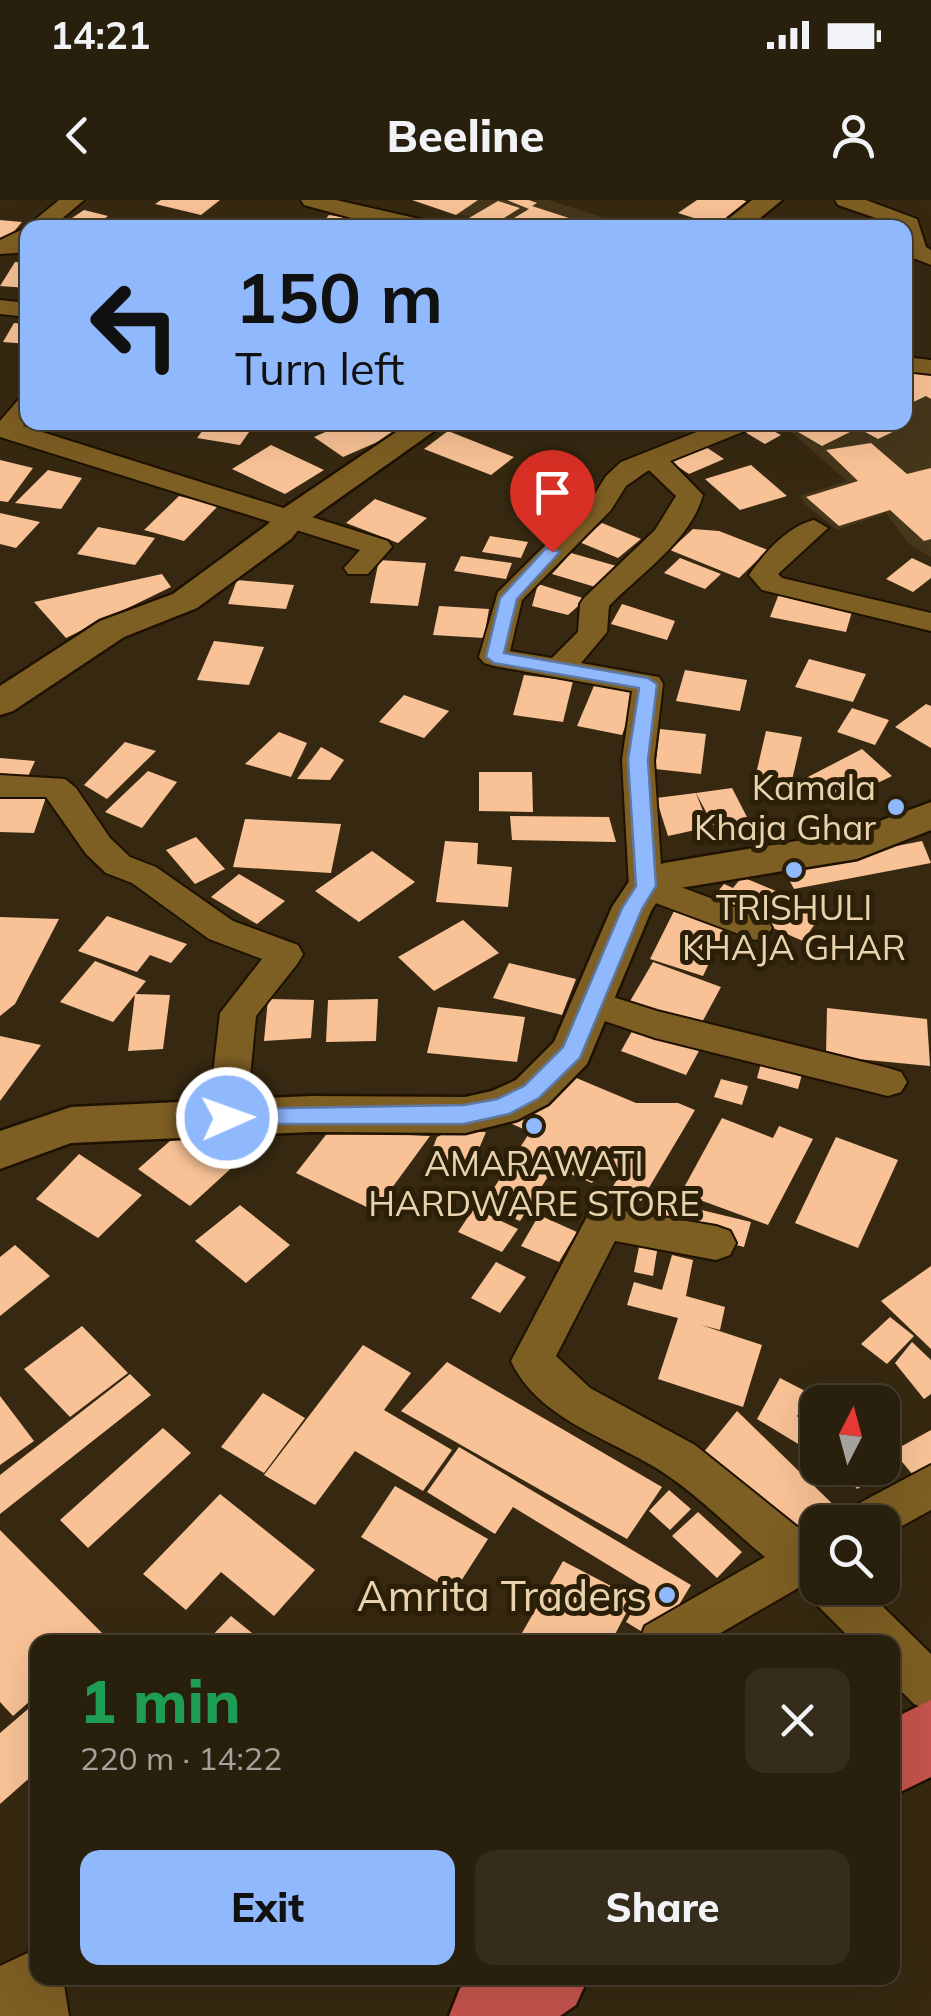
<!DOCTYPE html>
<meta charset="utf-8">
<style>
body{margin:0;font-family:Mulish,sans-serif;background:#352c1b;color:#f1f3f6;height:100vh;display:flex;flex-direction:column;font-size:38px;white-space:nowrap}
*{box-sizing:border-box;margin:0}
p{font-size:32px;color:#a5a29d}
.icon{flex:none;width:55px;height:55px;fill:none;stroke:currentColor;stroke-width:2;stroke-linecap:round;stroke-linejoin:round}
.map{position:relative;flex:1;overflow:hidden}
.side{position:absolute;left:30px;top:1435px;width:870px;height:350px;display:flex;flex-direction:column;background:#291f0d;border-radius:20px;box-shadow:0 10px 40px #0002,0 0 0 2px #453d2e}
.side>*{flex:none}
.top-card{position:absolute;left:20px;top:20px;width:892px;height:210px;border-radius:20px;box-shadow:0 10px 40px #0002,0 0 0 2px #453d2e;background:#90b8fd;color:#111;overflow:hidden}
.needle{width:65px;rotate:6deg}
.tools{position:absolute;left:800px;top:1185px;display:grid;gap:20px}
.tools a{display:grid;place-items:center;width:100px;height:100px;border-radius:20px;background:#291f0d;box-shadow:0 10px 40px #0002,0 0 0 2px #453d2e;font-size:50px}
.pin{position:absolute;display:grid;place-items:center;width:85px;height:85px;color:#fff;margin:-102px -42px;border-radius:50% 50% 50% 0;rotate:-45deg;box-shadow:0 0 10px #0007}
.pin .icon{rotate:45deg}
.me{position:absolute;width:110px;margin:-55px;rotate:88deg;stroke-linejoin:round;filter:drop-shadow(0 0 8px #0008)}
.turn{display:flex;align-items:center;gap:35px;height:210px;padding:0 50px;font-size:45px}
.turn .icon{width:130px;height:130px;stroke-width:2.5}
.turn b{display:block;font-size:70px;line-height:85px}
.round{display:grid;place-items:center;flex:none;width:105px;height:105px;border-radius:20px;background:#352c1b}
.head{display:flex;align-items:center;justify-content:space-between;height:170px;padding:0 50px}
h1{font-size:60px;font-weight:800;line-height:75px;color:#1e9e55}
.cta{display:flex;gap:20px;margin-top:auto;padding:20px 50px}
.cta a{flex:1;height:115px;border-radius:20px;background:#90b8fd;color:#111;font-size:40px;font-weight:800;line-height:115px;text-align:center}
.cta a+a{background:#352c1b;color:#f1f3f6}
.status{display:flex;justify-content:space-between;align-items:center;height:70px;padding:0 50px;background:#291f0d;direction:ltr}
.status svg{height:28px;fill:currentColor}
header{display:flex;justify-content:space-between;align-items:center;height:130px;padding:0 50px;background:#291f0d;font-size:45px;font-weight:800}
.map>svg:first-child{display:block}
</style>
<div class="status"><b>14:21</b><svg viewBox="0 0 49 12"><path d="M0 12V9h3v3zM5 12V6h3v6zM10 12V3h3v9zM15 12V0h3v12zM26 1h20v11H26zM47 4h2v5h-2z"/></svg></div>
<header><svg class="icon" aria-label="back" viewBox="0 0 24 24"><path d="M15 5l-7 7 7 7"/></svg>Beeline<svg class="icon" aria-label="person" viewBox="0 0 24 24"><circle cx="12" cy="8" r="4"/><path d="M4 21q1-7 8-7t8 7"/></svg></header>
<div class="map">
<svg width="931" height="1816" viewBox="0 0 931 1816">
<rect width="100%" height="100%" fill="#372911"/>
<g fill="#46371b">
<polygon points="478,0 548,0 633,27 503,27 456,13"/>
<polygon points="905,169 931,170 931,357 909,344 886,313 837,330 805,304 800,296 847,281 781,223 905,222"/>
</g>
<g fill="#f9c296">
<polygon points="161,0 220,0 201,15 155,4"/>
<polygon points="412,0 478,0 456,15"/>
<polygon points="507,0 529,0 537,3 532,6 575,20 564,28 544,28 514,18 529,9"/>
<polygon points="697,0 743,0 748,2 716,25 678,13"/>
<polygon points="498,1 520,8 491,26 469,18"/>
<polygon points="84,10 108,16 92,28 63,24"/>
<polygon points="329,15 367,21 362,28 318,28"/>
<polygon points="0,20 22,22 6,41 0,41"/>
<polygon points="15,62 28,63 28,88 0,86"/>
<polygon points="14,123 28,124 28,144 3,142"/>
<polygon points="921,170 931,171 931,199 926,196 905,206 905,171"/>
<polygon points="209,222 256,222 240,245 197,238"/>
<polygon points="348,222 382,222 398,233 343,257 314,237"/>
<polygon points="781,222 896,222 903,227 878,239 858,228 822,246"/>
<polygon points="760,224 781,235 765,244 745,232"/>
<polygon points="448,231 514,257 491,275 424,249"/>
<polygon points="871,243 907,274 931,268 931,339 924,341 890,310 839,326 806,297 858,281 826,250"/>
<polygon points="271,245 324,270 285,294 232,269"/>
<polygon points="706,247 724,259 689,274 671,262"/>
<polygon points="0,260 33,268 8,302 0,301"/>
<polygon points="751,265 787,296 740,310 705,279"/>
<polygon points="48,270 82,278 61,309 15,303"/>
<polygon points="571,275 590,282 564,302 546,296"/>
<polygon points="179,296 218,306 184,341 144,330"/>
<polygon points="375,299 427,318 398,343 346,323"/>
<polygon points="0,313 40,322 16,348 0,344"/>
<polygon points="602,323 641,339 618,358 579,342"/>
<polygon points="98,327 155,338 135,365 77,354"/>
<polygon points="693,329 719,331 768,350 739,378 670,350"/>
<polygon points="490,336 528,342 521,358 482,352"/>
<polygon points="571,353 620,367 602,389 552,374"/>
<polygon points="461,356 512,363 506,379 454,371"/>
<polygon points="680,358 721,374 705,389 664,373"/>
<polygon points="912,358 931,367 931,378 913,392 886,379"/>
<polygon points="379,360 426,363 418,406 370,403"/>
<polygon points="162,374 171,387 66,438 34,402"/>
<polygon points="237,380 294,385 286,409 228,404"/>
<polygon points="538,384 586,399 568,415 532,406"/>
<polygon points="780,391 854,405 846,432 770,417"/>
<polygon points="622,404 675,421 667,440 611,424"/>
<polygon points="439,406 489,409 484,438 433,435"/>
<polygon points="214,441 264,447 249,485 197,480"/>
<polygon points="809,459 866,474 853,502 795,487"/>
<polygon points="685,470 747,480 740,511 676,501"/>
<polygon points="524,475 573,481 563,522 513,515"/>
<polygon points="596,481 639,490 622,535 577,526"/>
<polygon points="404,495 449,511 424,538 379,522"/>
<polygon points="926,504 931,506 931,548 895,527"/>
<polygon points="852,508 889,520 875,545 837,532"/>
<polygon points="660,529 706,534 701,574 655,569"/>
<polygon points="766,531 802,537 792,580 756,574"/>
<polygon points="279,532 307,543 291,577 245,564"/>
<polygon points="125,542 156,551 107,599 84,585"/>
<polygon points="321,547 344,560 330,580 297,579"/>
<polygon points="862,549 892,576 838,602 806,578"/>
<polygon points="0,558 35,561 24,585 0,582"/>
<polygon points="148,571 177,582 142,628 105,612"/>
<polygon points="479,572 532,572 533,612 479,611"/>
<polygon points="732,588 748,619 713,625 696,593"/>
<polygon points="696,593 709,627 668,636 656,598"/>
<polygon points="0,595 46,597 34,633 0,632"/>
<polygon points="510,616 609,617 616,642 512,640"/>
<polygon points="245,619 341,624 331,673 233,667"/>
<polygon points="196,637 225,669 195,684 166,650"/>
<polygon points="445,641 478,643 477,664 512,667 508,707 436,702"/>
<polygon points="922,641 931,663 794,689 783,668"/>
<polygon points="372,651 415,682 359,722 315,691"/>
<polygon points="239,674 285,701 257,724 211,697"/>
<polygon points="742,677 824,711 803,741 710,701 724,684 733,688"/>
<polygon points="676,707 728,723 703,776 650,759"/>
<polygon points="107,716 187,744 171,763 150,755 137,772 78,751"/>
<polygon points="0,717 59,719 15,804 0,816"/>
<polygon points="463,720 499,753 434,791 398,757"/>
<polygon points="95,761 146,781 113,822 60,802"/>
<polygon points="653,762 721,787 699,828 629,803"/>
<polygon points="509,763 576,779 562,815 493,798"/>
<polygon points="135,794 170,795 163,849 128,851"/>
<polygon points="268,799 314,800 311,838 264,841"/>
<polygon points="378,799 376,841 326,842 328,800"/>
<polygon points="438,807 525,817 517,862 427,853"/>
<polygon points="827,808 927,819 930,866 826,856"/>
<polygon points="635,826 700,849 686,875 621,851"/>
<polygon points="0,836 41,845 0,901"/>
<polygon points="763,856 804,867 798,889 757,878"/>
<polygon points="574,877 636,903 678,903 695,910 641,1001 612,988 621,973 603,965 592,983 554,967 520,1021 483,1005 530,932 510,923 540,908"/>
<polygon points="721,879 748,886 742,905 714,897"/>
<polygon points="722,918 773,938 779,926 813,939 768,1025 681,993"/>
<polygon points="186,927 238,962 190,1006 138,969"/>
<polygon points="329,931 430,936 375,1011 296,973"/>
<polygon points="450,931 486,932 468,975 426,966 437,937"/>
<polygon points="836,937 898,960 858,1048 795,1023"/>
<polygon points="79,954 142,995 98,1038 36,999"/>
<polygon points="656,999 751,1022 744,1047 649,1023"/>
<polygon points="240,1005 290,1045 246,1083 195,1041"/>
<polygon points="474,1008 518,1029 502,1052 458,1032"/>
<polygon points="539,1015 577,1032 559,1062 521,1046"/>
<polygon points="15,1045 50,1076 0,1116 0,1057"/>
<polygon points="639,1047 657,1051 653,1076 634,1072"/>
<polygon points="672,1055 693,1060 686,1096 725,1107 720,1130 701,1125 762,1145 743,1207 658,1179 678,1118 627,1105 634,1082 662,1090"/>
<polygon points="496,1062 526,1077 500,1113 471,1098"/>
<polygon points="931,1066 931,1149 881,1101"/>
<polygon points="890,1117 914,1136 887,1164 861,1144"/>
<polygon points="82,1126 128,1173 70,1217 24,1169"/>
<polygon points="912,1142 931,1160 931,1194 924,1199 895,1163"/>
<polygon points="363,1145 411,1173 384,1210 452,1250 423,1291 355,1251 315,1305 264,1275"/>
<polygon points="447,1162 662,1287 627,1339 401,1211"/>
<polygon points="130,1174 151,1195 0,1314 0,1275"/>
<polygon points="780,1178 811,1194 797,1216 818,1244 818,1256 757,1219"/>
<polygon points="263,1193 305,1218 264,1273 221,1247"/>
<polygon points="0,1196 34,1241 0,1265"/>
<polygon points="737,1211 847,1318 841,1322 818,1322 818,1339 800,1352 699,1258"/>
<polygon points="163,1228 191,1253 88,1348 60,1320"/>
<polygon points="931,1230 931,1264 913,1275 893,1251"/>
<polygon points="459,1247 691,1385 657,1441 626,1422 646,1388 513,1307 495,1334 427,1292"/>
<polygon points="840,1268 877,1268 882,1274 857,1289"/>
<polygon points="395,1286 488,1339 454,1392 361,1337"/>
<polygon points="669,1290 691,1309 670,1330 649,1311"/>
<polygon points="220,1294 315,1370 274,1416 221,1372 186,1410 143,1374"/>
<polygon points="698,1312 742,1352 717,1378 672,1336"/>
<polygon points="0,1330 102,1433 92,1442 38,1442 38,1494 13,1516 0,1502"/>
<polygon points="563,1361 634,1398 611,1442 518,1440"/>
<polygon points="231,1416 263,1442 206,1442"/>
<polygon points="35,1503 38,1578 34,1574 0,1604 0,1533"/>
</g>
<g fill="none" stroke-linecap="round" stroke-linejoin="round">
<g stroke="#1e1100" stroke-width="4">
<g id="minor">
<polygon points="59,0 84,0 51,28 28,28 28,45 17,53 0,54 0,40 25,28"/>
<polygon points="301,0 336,0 437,23 440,28 388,28 304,5"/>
<polygon points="835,0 866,0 917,19 926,47 931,50 931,65 908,56 905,28 838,5"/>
<polygon points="0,100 28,103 28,117 0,114"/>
<polygon points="905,157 931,160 931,174 905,171"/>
<polygon points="28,197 28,220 23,226 388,341 392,347 368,374 348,374 344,368 360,350 0,237 0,221 19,199"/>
<path d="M 722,222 L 758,222 L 755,227 L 670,261 L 703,295 C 690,341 641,373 609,406 L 607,432 L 581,463 L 648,475 L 659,477 L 663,484 L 654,560 L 662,680 L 767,719 L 772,728 L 767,737 L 755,740 L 634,695 L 629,687 L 622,560 L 632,491 L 494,466 L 484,463 L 479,457 L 498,392 L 591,300 L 606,276 L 621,262 ZM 649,270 L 676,296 L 655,330 L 584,398 L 580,404 L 578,432 L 552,458 L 510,451 L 522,400 L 611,310 L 626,286 Z"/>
<path d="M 814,320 L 828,328 L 778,374 L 782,378 L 931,413 L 931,431 L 762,390 L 749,375 C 764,353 788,326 814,320 Z"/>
<polygon points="0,575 65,579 76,588 110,638 130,657 156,667 233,721 298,745 303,754 298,763 256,816 246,918 240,929 227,933 214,929 208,918 220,813 262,759 209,739 132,683 106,673 86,654 46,597 0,597"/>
<polygon points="594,791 657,811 888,868 901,872 907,882 901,892 888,896 655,838 581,813 576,804 581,795"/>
<path d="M 604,1007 L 716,1026 L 730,1031 L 736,1043 L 730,1055 L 716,1060 L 615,1041 L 556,1156 L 590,1188 L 695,1245 L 806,1334 L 818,1330 L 818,1388 L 864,1388 L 931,1454 L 931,1511 L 914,1504 L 892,1482 L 892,1442 L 854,1442 L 816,1404 L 811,1392 L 800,1387 L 705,1442 L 639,1442 L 645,1426 L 765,1357 C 732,1330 700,1297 664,1273 C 613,1239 539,1221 511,1161 L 590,1011 Z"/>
<polygon points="931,1265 931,1310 882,1337 882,1322 846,1322 852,1307"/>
<polygon points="38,1748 38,1778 63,1778 69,1816 0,1816 0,1766"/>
</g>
</g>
<g stroke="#1e1100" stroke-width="5">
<g id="tertiary">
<polygon points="752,0 782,0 748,28 717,28"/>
<polygon points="411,222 447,222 303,324 291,339 197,408 124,437 13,511 0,515 0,486 100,421 173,394 267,325 281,310"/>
<polygon points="931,602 931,630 857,659 674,689 660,697 651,711 587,864 548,904 517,920 465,933 311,932 71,943 0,969 0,931 71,907 311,896 465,897 492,891 516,880 554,842 612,707 632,677 664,663 850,632"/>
</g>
</g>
<g stroke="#1e1100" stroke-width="5">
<g id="trunk">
<polygon points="931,1500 931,1577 892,1596 892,1519"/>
<polygon points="478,1778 588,1778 576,1805 560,1816 449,1816 460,1788"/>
</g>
</g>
<use href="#minor" fill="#7e5f23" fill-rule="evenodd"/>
<use href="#tertiary" fill="#7e5f23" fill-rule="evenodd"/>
<use href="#trunk" fill="#c4534c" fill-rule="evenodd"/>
</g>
<polygon fill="#90b8fd" stroke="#5e78a4" stroke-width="2.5" points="546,348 560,352 517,399 504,453 648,478 657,484 648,560 656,686 642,709 580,858 539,898 509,914 464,924 219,924 216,918 227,909 464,905 497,899 524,886 563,847 622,708 636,686 628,560 639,488 494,463 486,457 500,398"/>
<g fill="#90b8fd" stroke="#2c1f07" stroke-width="4">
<circle cx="896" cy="607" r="10"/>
<circle cx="794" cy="670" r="10"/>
<circle cx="534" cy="926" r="10"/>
<circle cx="667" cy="1395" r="10"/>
</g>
<g text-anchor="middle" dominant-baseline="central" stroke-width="10" stroke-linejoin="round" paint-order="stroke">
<g font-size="35" fill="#e9d3af" stroke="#2c1f07">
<text x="876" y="587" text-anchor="end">Kamala<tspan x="876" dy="40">Khaja Ghar</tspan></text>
<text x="794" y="707">TRISHULI<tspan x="794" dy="40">KHAJA GHAR</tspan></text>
<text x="534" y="963">AMARAWATI<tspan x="534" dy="40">HARDWARE STORE</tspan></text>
</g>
<g font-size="42" fill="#e9d3af" stroke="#2c1f07" text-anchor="end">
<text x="647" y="1395">Amrita Traders</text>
</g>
</g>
</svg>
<div class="tools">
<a><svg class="needle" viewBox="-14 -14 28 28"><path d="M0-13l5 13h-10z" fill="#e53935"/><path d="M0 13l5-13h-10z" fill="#a5a29d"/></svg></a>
<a><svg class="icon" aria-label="search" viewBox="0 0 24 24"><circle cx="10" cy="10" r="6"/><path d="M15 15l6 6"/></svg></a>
</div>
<div class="pin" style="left:552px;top:352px;background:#d93025"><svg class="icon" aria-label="arrive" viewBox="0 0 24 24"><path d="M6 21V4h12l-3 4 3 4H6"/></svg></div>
<svg class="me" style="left:227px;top:918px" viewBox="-20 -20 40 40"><circle r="17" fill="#90b8fd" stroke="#fff" stroke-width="3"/><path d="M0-11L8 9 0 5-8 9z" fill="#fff"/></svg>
<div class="top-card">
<div class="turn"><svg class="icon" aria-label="left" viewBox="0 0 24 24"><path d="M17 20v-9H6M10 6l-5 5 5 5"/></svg><div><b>150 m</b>Turn left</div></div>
</div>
<section class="side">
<div class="head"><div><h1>1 min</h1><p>220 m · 14:22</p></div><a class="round"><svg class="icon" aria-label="close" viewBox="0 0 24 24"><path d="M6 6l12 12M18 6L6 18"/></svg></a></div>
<div class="cta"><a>Exit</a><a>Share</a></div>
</section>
</div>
